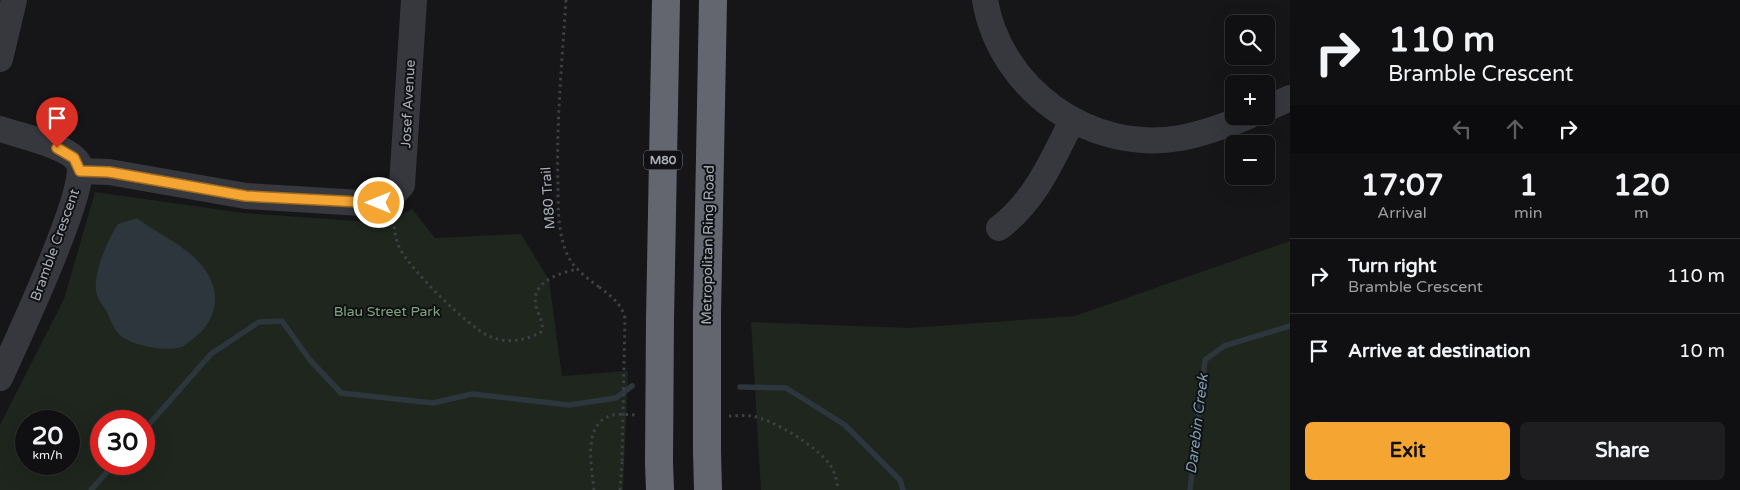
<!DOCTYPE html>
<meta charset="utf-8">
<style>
body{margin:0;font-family:"Varela Round",sans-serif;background:#1e1e20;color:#f1f3f6;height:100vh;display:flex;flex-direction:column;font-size:19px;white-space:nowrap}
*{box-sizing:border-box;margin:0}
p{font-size:16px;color:#9c9d9f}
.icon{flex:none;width:28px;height:28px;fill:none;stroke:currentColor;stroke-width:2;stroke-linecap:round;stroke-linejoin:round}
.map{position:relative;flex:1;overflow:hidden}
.details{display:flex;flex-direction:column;background:#101012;width:450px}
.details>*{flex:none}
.guide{background:#101012;color:#f1f3f6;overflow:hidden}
.tools{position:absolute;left:1225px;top:15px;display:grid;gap:10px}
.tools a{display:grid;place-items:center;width:50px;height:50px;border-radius:8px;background:#101012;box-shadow:0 5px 20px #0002,0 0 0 1px #303032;font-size:25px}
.speed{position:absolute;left:15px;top:410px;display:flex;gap:10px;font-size:25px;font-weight:700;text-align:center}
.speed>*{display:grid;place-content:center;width:65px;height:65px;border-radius:50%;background:#101012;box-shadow:0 5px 20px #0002,0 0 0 1px #303032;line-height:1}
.speed small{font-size:12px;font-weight:400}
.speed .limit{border:8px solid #d22;background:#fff;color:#111}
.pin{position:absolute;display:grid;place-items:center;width:42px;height:42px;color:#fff;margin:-51px -21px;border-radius:50% 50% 50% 0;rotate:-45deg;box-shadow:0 0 5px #0007}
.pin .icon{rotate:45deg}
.me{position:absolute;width:55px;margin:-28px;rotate:270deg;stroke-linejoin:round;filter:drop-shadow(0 0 4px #0008)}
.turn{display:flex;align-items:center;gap:18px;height:105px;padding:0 15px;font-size:22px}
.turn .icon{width:65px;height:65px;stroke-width:2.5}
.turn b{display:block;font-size:35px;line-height:42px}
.lanes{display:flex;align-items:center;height:48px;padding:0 15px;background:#0003;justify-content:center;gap:25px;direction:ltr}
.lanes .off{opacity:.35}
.eta{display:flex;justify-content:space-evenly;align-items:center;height:85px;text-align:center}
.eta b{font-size:30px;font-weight:700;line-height:35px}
.action{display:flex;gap:10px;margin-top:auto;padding:10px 15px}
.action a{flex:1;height:58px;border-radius:8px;background:#f4a532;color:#111;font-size:20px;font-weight:700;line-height:58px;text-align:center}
.action a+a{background:#1e1e20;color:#f1f3f6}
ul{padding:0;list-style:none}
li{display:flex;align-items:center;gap:15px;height:75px;padding:0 15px;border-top:1px solid #303032}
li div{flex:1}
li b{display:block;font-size:19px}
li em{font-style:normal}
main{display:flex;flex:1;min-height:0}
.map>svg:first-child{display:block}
</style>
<main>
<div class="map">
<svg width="1290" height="490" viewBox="0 0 1290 490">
<rect width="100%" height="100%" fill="#161618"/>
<g fill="#1e261e" fill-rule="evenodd">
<path d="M 95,192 L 244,213 L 385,223 L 412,209 L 435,238 L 521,234 L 549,280 L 562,376 L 628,371 L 623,490 L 0,490 L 0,425 L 64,299 ZM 26,421 L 69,421 L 69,464 L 26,464 ZM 101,421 L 144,421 L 144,464 L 101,464 Z"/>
<polygon points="1290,241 1290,490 761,490 751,322 910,328 1075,316"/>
</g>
<path fill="#2c363c" d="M 137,218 C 160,236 189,246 206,271 C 222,295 216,321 194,338 C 191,340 186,345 182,347 C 166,352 132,346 120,335 C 114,330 110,319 107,312 C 104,307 99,301 97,295 C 91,277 108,239 118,224 Z"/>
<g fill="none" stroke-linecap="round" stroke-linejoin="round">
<g stroke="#2c363c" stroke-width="5.5">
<polyline points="740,387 786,388 845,425 900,480 903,490"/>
<polyline points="144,430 211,354 259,322 282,321 310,360 341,393 433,403 472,394 569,405 616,398 632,386"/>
<polyline points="91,490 114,464"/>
<polyline points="1190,490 1205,360 1224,346 1290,326"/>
</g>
<g stroke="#3d3f44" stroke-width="3" stroke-dasharray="2.5 4" stroke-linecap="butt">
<path d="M 566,0 C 562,62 556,125 558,187 C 558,210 558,237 569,258 C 576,270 588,279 599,287"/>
<path d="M 393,220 C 395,230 395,239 400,249 C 412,271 467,326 489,336 C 506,344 525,341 541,332 C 545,322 538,316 536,306 C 530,282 559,273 578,269"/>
<path d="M 729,416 C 736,416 744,415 752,416 C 774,420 817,446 830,465 C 835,472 837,481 838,490"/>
<path d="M 594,490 C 592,469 582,425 610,416 C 619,413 629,415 637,415"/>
<polyline points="620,490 622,462"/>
</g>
<g stroke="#37383d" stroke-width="26">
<path d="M 985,0 C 1000,89 1090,154 1180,138 C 1204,134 1227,125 1249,116"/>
<polyline points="0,59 14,0"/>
<polyline points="1266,109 1290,98"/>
<path d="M 0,129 C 18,135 71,146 79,164 C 89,188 14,347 0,378"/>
<polyline points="80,171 109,172 246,196 361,203 387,201 402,185 414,0"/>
<path d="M 999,228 C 1036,200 1052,160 1072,121"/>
</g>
<g stroke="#63666e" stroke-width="28">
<polyline points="707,314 713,0"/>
<polyline points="660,320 666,0"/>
<polyline points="707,451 708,490"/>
<polyline points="659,462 660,490"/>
</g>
<path stroke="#3d3f44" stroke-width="3" stroke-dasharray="2.5 4" stroke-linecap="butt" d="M 599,287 C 611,296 621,303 625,318 L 622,462"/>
<g stroke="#63666e" stroke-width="28">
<polyline points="707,314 707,451"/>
<polyline points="659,462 660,320"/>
</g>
</g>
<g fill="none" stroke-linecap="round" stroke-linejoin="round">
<g stroke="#9f6b20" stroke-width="12">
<polyline id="route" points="57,148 74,158 80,171 109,172 246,196 379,203"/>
</g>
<use href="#route" stroke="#f4a532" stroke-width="9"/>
</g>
<g text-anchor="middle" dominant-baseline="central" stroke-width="4" stroke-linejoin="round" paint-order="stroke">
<rect fill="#111113" stroke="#7a7f86" stroke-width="1" x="644" y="150.5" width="38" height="19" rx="4"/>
<g font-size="12" font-weight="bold" fill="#a7aeb8">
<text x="663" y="160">M80</text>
</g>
<g font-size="14" fill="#a7aeb8" stroke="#111113">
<text transform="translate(408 104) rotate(-87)">Josef Avenue</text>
<text transform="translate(548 198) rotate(-94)">M80 Trail</text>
<text transform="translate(55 245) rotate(-70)">Bramble Crescent</text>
<text transform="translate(708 245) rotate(-89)">Metropolitan Ring Road</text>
</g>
<g font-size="14" fill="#7ea37e" stroke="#111113">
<text x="387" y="311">Blau Street Park</text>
</g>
<g font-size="15" font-style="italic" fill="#7e9eb3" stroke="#111113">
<text transform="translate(1197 424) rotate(-83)">Darebin Creek</text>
</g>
</g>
</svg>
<div class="tools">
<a><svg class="icon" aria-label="search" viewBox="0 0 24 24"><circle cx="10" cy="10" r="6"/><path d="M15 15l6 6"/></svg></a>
<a>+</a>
<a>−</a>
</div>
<div class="speed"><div>20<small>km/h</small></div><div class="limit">30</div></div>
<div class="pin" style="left:57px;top:148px;background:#d93025"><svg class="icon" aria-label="arrive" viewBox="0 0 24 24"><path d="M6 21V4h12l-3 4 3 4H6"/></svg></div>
<svg class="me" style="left:379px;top:203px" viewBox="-20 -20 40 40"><circle r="17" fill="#f4a532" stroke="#fff" stroke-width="3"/><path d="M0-11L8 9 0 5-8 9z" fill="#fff"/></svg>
</div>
<section class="details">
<div class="guide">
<div class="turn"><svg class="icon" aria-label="right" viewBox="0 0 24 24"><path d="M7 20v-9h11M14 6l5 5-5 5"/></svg><div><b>110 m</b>Bramble Crescent</div></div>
<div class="lanes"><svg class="icon off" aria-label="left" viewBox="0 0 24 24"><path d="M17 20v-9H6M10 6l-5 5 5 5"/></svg><svg class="icon off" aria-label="ahead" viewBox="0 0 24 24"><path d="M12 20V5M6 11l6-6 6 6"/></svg><svg class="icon" aria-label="right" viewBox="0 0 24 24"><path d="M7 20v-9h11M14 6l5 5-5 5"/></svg></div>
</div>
<div class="eta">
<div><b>17:07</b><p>Arrival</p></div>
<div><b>1</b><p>min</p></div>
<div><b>120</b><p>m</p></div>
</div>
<ul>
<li><svg class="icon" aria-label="right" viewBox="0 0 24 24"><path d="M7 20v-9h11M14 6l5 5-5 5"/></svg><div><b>Turn right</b><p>Bramble Crescent</p></div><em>110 m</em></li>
<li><svg class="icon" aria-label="arrive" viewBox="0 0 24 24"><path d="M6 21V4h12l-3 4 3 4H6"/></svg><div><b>Arrive at destination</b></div><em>10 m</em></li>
</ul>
<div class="action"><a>Exit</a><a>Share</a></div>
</section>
</main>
